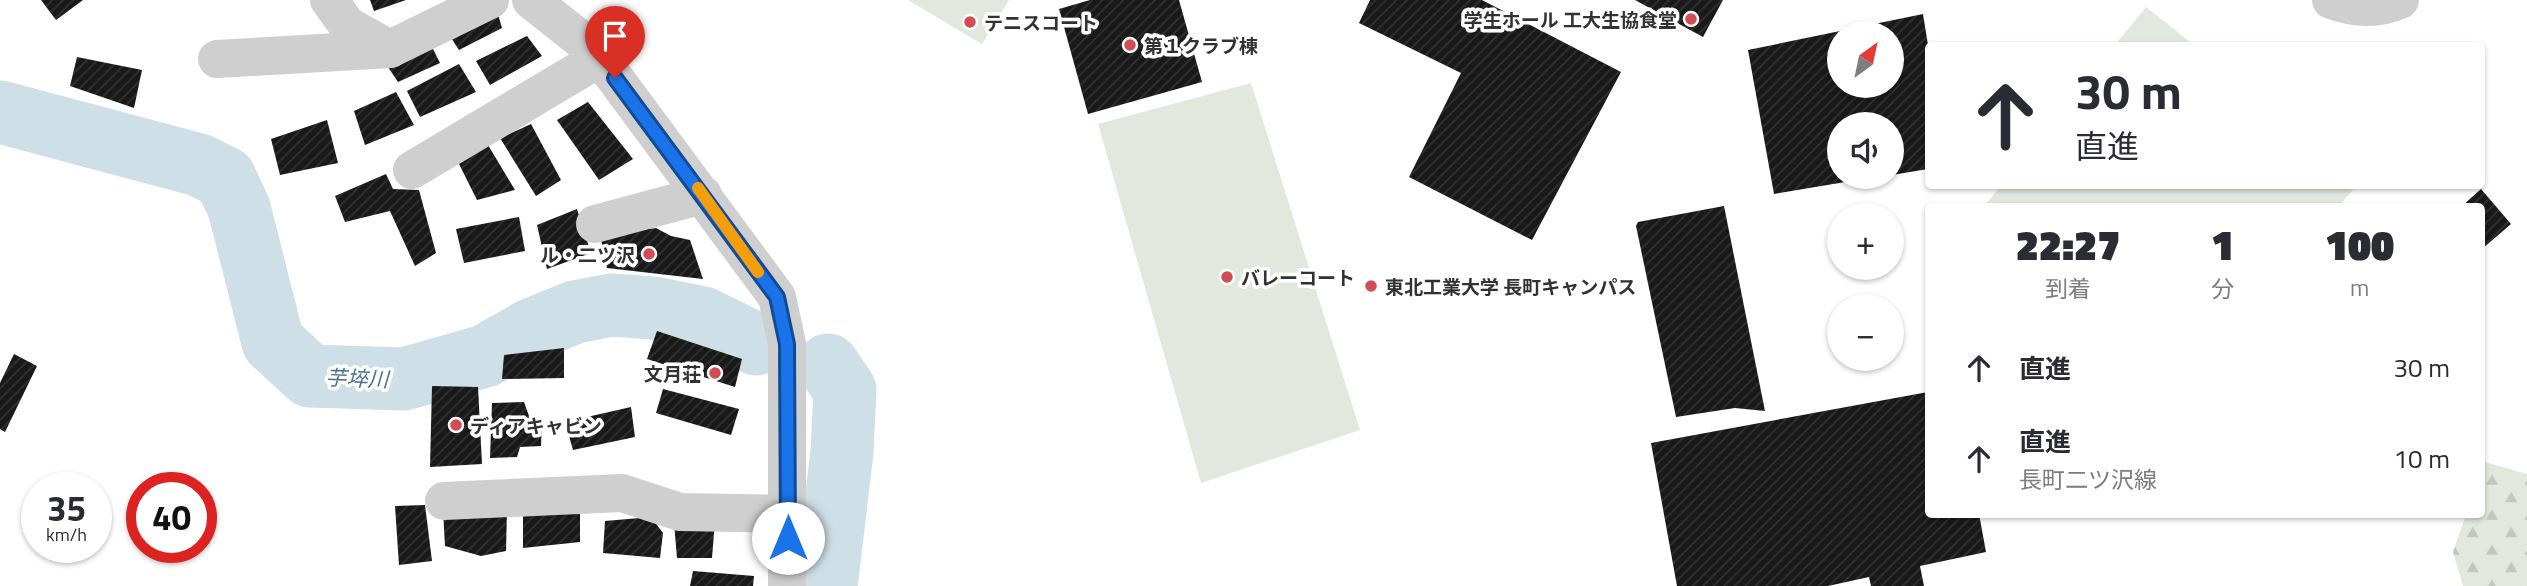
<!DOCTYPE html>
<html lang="ja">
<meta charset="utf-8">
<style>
body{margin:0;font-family:"Titillium Web","Noto Sans JP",sans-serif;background:#f7f7f7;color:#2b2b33;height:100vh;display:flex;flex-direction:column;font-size:26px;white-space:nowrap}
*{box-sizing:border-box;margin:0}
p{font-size:23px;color:#7c7c81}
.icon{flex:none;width:38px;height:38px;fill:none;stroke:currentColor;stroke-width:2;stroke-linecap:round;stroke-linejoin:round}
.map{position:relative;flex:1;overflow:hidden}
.drawer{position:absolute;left:1925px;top:203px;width:560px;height:315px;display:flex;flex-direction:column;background:#fff;border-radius:7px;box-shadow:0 2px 5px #0004}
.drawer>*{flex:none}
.banner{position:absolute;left:1925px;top:42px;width:560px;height:147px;border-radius:7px;box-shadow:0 2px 5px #0004;background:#fff;color:#2b2b33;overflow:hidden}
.needle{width:46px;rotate:33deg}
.fabs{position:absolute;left:1827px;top:21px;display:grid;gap:14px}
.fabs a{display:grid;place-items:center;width:77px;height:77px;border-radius:50%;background:#fff;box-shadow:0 2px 5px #0004;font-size:35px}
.speed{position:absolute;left:21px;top:472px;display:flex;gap:14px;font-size:35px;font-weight:700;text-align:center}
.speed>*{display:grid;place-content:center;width:91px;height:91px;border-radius:50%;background:#fff;box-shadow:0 2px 5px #0004;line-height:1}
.speed small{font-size:18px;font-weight:400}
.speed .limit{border:10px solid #d22;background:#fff;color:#111}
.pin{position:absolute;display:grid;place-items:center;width:60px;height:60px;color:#fff;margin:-72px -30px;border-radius:50% 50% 50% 0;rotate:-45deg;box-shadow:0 0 7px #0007}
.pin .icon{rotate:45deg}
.me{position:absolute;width:77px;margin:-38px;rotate:0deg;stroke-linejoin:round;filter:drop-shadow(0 0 5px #0008)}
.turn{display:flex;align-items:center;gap:24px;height:147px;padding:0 35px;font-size:32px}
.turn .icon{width:91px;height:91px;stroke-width:2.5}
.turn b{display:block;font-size:49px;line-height:60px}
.eta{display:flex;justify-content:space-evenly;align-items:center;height:119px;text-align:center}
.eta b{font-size:42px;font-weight:800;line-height:49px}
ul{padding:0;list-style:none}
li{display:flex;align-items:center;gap:21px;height:91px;padding:0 35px}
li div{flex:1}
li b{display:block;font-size:26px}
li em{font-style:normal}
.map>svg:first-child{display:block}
</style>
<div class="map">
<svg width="2527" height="586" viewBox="0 0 2527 586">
<defs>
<pattern id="forest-firs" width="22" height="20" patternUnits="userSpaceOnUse" patternTransform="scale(1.75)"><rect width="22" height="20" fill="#e2e8dd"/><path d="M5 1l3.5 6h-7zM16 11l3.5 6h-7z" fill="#c2c7be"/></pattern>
<pattern id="building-hatch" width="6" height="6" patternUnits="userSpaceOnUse" patternTransform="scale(1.75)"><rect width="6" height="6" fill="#191919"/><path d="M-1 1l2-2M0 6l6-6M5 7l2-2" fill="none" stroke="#323232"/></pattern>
</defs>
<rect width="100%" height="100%" fill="#fff"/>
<g fill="#e2e8dd">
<polygon points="908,0 1009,0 982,44"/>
<polygon points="2146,7 2194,45 2115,45"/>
<polygon points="1251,83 1360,430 1201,483 1098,124"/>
<polygon points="2001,186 2356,186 2339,206 1984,206"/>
</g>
<polygon fill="url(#forest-firs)" points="2485,462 2527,474 2527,586 2463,586 2453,552 2466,515 2482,514 2482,471"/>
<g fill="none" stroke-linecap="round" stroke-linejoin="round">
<g stroke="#cfdfe8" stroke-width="63">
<polyline points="0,112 199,165 225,178 239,208 273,342 310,376 404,379 485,356 531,330 575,312 612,305 653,308 703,318 756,344"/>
<polyline points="826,586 842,452 845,390 828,365"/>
</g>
</g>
<g fill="url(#building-hatch)" fill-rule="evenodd">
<polygon points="41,0 83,0 56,20"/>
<polygon points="370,0 406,0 374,11"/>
<polygon points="1090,0 1179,0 1202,82 1088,114 1059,9"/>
<polygon points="1370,0 1482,0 1621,72 1532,240 1409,177 1461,73 1359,23"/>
<polygon points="1635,0 1723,0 1703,37"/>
<polygon points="495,4 502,28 459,50 444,27"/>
<path d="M 1923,14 L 1928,45 L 1928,169 L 1892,175 L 1892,124 L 1839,124 L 1839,177 L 1869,178 L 1774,194 L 1748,50 ZM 1839,33 L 1892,33 L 1892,86 L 1839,86 Z"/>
<polygon points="527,36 542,56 490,85 476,61"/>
<polygon points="428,39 440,63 398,82 384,61"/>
<polygon points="77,57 142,70 134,108 70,86"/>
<polygon points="459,64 476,92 420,117 407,91"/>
<polygon points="396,92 414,125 365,145 354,111"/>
<polygon points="588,102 633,159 599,180 557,120"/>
<polygon points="327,120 338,163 280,175 271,139"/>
<polygon points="531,124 561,180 536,196 500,138"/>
<polygon points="488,145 515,190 477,200 457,160"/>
<polygon points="386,174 393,189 419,190 436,253 415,266 390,211 345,222 335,196"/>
<polygon points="2481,189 2511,224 2482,249 2482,206 2462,206"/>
<polygon points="1724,206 1765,411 1735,408 1676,417 1636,226 1638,222"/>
<polygon points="577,209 591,253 547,269 537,225"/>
<polygon points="519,217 525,251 464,263 456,229"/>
<polygon points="656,228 671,236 690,240 703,279 607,268 600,235"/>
<polygon points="657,331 742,359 735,387 647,359"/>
<polygon points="564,348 564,378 502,379 504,355"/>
<polygon points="14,354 37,366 5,432 0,429 0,383"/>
<polygon points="432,386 478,387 482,464 430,467"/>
<polygon points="663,389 739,409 731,435 656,413"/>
<polygon points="1928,392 1928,514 1979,514 1986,552 1920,566 1924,586 1871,586 1869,577 1828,586 1677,586 1651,443"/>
<polygon points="524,402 529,416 542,418 541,446 520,447 517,457 490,458 492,403"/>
<polygon points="631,407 635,437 573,450 565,422"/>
<polygon points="425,505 432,561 399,565 395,506"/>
<polygon points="507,509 506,551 481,556 445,546 443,510"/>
<polygon points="523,511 580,511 580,542 523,548"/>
<polygon points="651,517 663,533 660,558 603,553 605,521"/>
<polygon points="715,521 712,558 677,558 674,523"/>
<polygon points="693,571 754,576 753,586 690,586"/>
</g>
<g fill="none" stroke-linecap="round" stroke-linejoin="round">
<g stroke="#cfcfcf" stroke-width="38">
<polyline points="329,0 347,25 390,49"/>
<polyline points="531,0 584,42 600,58 777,297 787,344 787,586"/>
<path d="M 2331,0 C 2355,9 2377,10 2400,0"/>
<polyline points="217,59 390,49 490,0"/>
<polyline points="412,170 600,58"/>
<polyline points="595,224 703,195"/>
<polyline points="444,501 622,493 680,512 788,514"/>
</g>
</g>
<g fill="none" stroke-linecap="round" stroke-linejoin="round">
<g stroke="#114b97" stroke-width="18">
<polyline id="route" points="615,78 777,297 787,344 788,538"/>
</g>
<use href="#route" stroke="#1a73e8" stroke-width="12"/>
<polyline stroke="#f59e0b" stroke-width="12" points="698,188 758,272"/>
</g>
<g fill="#d34b54" stroke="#fff" stroke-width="2.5">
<circle cx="1691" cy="19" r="7"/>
<circle cx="970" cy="22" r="7"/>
<circle cx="1130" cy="45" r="7"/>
<circle cx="649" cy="254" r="7"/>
<circle cx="1227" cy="277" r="7"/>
<circle cx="1371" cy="286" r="7"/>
<circle cx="715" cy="373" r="7"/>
<circle cx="456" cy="425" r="7"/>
</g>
<g text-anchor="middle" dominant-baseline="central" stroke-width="7" stroke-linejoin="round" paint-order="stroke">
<g font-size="19" font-weight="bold" fill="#323232" stroke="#fff" text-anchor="start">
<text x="1677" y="19" text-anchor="end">学生ホール 工大生協食堂</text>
<text x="984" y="22">テニスコート</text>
<text x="1144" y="45">第１クラブ棟</text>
<text x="635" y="254" text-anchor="end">ル・二ツ沢</text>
<text x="1241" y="277">バレーコート</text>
<text x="1385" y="286">東北工業大学 長町キャンパス</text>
<text x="701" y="373" text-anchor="end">文月荘</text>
<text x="470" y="425">ディアキャビン</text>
</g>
<g font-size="21" font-style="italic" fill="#48728d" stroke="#fff">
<text transform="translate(357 378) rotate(2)">芋埣川</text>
</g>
</g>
</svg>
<div class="fabs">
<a><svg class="needle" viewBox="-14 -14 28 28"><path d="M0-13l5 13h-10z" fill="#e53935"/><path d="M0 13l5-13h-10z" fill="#7c7c81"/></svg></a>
<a><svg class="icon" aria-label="sound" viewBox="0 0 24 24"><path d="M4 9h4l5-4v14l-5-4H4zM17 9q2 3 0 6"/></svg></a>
<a>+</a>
<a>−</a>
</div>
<div class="speed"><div>35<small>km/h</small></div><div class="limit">40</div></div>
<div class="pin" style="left:615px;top:78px;background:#d93025"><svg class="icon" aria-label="arrive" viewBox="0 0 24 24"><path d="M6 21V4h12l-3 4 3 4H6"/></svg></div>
<svg class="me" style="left:788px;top:538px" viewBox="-20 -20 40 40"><circle r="19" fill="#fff"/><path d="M0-13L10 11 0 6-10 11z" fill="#1a73e8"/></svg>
<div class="banner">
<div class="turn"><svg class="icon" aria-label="ahead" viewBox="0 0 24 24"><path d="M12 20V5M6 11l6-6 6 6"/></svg><div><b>30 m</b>直進</div></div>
</div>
<section class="drawer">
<div class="eta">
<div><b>22:27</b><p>到着</p></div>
<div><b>1</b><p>分</p></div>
<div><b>100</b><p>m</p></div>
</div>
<ul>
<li><svg class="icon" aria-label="ahead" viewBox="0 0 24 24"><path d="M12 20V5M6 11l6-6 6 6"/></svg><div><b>直進</b></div><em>30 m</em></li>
<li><svg class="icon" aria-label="ahead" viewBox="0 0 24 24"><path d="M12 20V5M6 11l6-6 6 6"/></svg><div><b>直進</b><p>長町二ツ沢線</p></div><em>10 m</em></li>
</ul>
</section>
</div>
